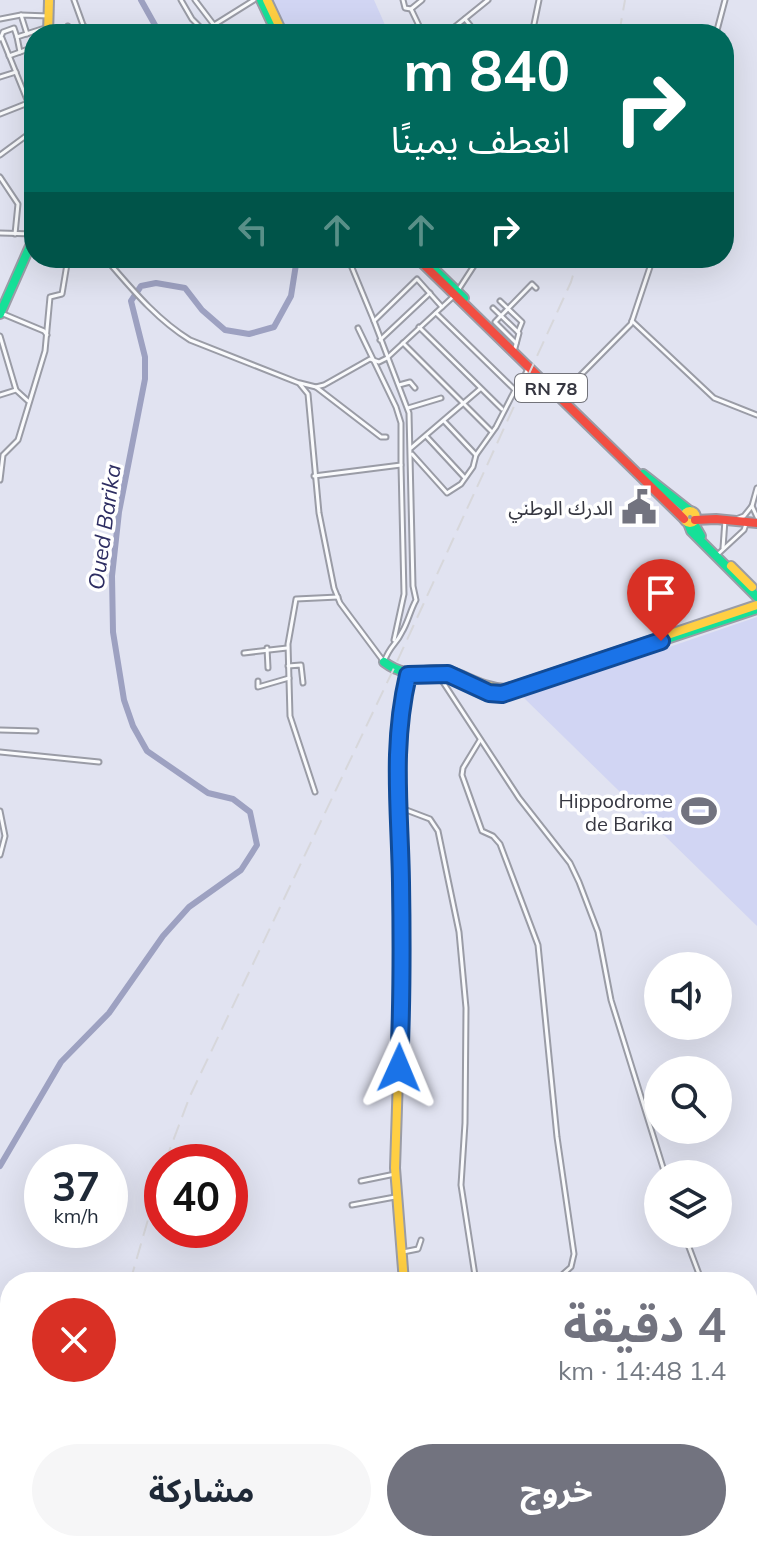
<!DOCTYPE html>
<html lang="ar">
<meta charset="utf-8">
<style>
body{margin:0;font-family:Mulish,"Noto Sans Arabic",sans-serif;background:#f6f6f7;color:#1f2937;direction:rtl;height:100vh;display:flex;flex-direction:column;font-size:30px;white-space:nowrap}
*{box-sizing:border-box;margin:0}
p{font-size:26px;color:#747a83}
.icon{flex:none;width:44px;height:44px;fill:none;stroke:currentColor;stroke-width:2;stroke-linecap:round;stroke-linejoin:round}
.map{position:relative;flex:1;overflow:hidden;direction:ltr}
.sheet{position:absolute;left:0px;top:1272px;width:758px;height:280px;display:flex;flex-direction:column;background:#fff;border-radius:32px 32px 0 0;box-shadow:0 8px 32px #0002;direction:rtl}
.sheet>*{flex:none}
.guide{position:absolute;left:24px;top:24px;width:710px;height:244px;border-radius:32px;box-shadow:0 8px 32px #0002;direction:rtl;background:#00695c;color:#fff;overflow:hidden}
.buttons{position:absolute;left:644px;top:952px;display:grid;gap:16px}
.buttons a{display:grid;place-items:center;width:88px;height:88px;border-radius:50%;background:#fff;box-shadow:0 8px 32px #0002;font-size:40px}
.speed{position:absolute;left:24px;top:1144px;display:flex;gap:16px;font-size:40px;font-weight:700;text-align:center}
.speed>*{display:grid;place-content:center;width:104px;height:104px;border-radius:50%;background:#fff;box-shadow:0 8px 32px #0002;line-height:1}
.speed small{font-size:20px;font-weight:400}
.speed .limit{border:12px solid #d22;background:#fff;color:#111}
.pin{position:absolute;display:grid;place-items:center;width:68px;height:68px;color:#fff;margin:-82px -34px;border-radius:50% 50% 50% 0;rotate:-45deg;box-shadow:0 0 8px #0007}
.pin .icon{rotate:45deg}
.me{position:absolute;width:88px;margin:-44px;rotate:1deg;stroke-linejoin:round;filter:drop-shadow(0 0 6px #0008)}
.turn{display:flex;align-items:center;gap:28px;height:168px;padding:0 32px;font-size:36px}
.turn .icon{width:104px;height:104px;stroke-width:2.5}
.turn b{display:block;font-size:56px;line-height:68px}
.lanes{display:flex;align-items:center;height:76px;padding:0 32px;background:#0003;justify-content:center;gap:40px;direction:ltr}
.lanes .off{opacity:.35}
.round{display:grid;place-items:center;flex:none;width:84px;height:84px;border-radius:42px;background:#f6f6f7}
.head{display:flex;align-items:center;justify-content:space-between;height:136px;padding:0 32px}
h1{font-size:48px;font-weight:700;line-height:60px;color:#72737f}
.action{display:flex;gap:16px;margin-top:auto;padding:16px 32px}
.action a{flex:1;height:92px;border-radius:48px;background:#72737f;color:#fff;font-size:32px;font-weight:700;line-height:92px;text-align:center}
.action a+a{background:#f6f6f7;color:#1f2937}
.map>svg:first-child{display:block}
</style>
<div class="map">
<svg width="757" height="1552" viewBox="0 0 757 1552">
<rect width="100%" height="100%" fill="#e1e3f1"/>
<g fill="#d1d5f3">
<polygon points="271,0 374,0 389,34 287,34"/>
<polygon points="757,617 757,926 523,697"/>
</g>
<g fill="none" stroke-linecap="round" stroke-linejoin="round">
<g stroke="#9da1c1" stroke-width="6">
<polyline points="141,0 160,34"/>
<polyline points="0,1166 61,1062 109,1013 163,936 189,907 241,870 257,845 250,812 233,799 208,793 147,751 133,726 124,700 113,632 112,576 119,512 145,379 145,357 131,301 141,286 156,283 185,288 202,310 225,330 249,334 274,327 291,296 297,258"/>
</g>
<g stroke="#9a9ca6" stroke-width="7">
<g id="street">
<polyline points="74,0 83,25 92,34"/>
<polyline points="181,0 192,19 207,34"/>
<polyline points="195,0 214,25 254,0"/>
<polyline points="403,0 405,8 411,9"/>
<polyline points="422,0 411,9 423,34"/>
<polyline points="21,15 27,34"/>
<polyline points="0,19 21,15 49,16"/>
<polyline points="465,19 477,34"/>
<polyline points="68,26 70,34"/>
<polyline points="446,34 488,0"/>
<polyline points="532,34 539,0"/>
<polyline points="716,34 725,0"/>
<polyline points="2,38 34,117"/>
<polyline points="0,39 3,32 14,28 17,37"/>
<polyline points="20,52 17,37 48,27"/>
<polyline points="9,56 34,47"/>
<polyline points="0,77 16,72"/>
<polyline points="0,114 28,103"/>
<polyline points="0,155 34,130"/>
<polyline points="0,177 18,204 15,234"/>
<polyline points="0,233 34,234"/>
<path d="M 105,258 C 131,288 156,319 190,340 L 299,383 L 308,394 L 319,513 L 334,588 L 340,603 L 384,662 C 390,645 396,645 402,632 C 408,622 410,611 416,600 L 413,586 L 409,413 L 374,321 L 417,279 L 442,307"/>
<polyline points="348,258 374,321"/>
<polyline points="500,301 522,322 518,332"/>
<polyline points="493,308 519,333 515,348"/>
<polyline points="1,313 44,331 47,335"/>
<polyline points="632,321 714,398 757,415"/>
<polyline points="419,327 502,409"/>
<polyline points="0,336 16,390 28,401"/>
<polyline points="380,340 430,293"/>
<polyline points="403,343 491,431"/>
<polyline points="516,343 495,322 532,284 536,288"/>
<polyline points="300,383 316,387 324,385 370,359 379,362 387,358 455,295 479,258"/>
<polyline points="399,385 410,382 415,388"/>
<polyline points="316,387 381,437 386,437"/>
<polyline points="514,389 521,384 529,366"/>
<polyline points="562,394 631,324 653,258"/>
<polyline points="0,395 16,390"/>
<polyline points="408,408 441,398"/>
<polyline points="444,421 476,455"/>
<polyline points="426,436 464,477"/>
<polyline points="411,448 480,389"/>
<polyline points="412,454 447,493 461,484 473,467 476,455 496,427 515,390 436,313"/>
<polyline points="314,476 401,465 401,423 396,407 358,328"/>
<polyline points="0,480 3,455 18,440 45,351 50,297 62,294 68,258"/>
<polyline points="752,506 757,488"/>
<polyline points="736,519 744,516 752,506 757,517"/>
<polyline points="723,548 725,520"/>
<polyline points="716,556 744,530 746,524"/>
<polyline points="394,640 404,594 401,465"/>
<polyline points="267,648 268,668"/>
<polyline points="244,653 287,648"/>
<polyline points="288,666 301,665 303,683"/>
<polyline points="437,673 519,798 570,863 579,882 598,932 611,1000 665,1174"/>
<polyline points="258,681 258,687 289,678"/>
<polyline points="0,730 36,731"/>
<polyline points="480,740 463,768 462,775 482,831 493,836 500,844 538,945 557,1137 574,1254 571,1267 562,1275 562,1282"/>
<polyline points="0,752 99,762"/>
<polyline points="315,792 290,716 288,644 296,599 338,597"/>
<polyline points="401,808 430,819 438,831 459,932 466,1008 465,1123 461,1185 476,1282"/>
<polyline points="0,811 5,836 0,855"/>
<polyline points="361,1181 395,1174"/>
<polyline points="352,1205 395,1197"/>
<polyline points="684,1234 702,1282"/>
<polyline points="403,1252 418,1249 421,1240"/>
<polyline points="748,1336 757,1346"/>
<polyline points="522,1542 524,1552"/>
</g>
</g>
<g stroke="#9a9ca6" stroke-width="12">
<g id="fast">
<polyline points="261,0 277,34"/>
<polyline points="423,258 464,298"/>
<polyline points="0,314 34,237"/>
<polyline points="643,474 690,511"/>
<polyline points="693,522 701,536"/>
<polyline points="688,523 691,531 757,597"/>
<path d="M 384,662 C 409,681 427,667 453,674 C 471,679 483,692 502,694 L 757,609"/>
<polyline points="414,1542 414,1552"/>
</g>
</g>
<g stroke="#9a9ca6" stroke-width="12">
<g id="slow">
<polyline points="267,0 283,34"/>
<polyline points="48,34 49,0"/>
<circle cx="690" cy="517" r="6"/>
<polyline points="731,566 752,587"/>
<path d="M 411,674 C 459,660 464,686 506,689 L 757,605"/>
<polyline points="404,1282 395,1168 401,986 398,755 408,675"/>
</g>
</g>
<g stroke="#9a9ca6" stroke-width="12">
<g id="jam">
<polyline points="417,258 684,519"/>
<polyline points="695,520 716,519 757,523"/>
</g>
</g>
<use href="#street" stroke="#fafbfd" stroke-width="3"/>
<use href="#fast" stroke="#16e098" stroke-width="8"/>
<use href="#slow" stroke="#ffcf43" stroke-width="8"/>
<use href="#jam" stroke="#f24e42" stroke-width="8"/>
<g stroke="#d7d7db" stroke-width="2" stroke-dasharray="16 8" stroke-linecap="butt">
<polyline points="619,34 625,0"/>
<polyline points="165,1162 190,1096 395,666 571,282 578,258"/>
<polyline points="130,1282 162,1171"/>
<polyline points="72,1552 74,1542"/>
</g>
</g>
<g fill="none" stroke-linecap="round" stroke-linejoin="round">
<g stroke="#114b97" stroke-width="20">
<path id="route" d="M 399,1068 C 402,1006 402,944 401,883 C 400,810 391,748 408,675 L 448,674 L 489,693 L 502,694 L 661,641"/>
</g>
<use href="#route" stroke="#1a73e8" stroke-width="14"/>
</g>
<defs>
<g id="civic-bare" transform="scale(2.76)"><path d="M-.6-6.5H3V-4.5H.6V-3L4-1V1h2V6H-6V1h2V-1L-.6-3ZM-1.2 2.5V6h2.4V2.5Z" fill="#72737f" stroke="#fff" stroke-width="2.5" paint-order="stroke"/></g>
<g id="stadium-bare" transform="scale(2.76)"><path d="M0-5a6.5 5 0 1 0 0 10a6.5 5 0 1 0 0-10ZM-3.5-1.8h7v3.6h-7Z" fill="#72737f" stroke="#fff" stroke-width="2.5" paint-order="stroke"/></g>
</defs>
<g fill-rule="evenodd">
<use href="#civic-bare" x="639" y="507"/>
<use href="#stadium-bare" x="699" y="811"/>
</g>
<g text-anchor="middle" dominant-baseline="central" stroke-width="7" stroke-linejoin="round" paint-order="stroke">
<rect fill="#fff" stroke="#72737a" stroke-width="2" x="515" y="374" width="72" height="28" rx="6"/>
<g font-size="18" font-weight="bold" fill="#363741">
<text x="551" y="388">RN 78</text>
</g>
<g font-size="20" fill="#363741" stroke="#fff" text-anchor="end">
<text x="613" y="507">الدرك الوطني</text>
<text x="673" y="800">Hippodrome<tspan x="673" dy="23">de Barika</tspan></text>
</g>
<g font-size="22" font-style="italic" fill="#2d2d62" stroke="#fff">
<text transform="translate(104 527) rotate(-82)">Oued Barika</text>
</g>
</g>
</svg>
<div class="buttons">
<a><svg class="icon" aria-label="sound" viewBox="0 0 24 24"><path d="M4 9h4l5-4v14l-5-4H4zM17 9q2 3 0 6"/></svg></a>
<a><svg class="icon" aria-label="search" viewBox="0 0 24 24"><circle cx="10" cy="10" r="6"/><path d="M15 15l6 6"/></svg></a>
<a><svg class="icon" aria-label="layers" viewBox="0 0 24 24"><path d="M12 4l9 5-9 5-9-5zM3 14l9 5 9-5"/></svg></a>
</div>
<div class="speed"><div>37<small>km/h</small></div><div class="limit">40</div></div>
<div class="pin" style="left:661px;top:641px;background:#d93025"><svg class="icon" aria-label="arrive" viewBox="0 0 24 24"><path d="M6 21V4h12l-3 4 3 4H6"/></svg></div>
<svg class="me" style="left:399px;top:1068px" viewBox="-20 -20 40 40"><path d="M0-17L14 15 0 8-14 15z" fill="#1a73e8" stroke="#fff" stroke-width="4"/></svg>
<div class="guide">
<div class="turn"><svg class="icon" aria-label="right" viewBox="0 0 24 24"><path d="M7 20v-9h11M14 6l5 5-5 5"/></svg><div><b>840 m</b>انعطف يمينًا</div></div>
<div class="lanes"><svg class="icon off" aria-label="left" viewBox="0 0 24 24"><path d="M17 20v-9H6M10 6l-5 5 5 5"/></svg><svg class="icon off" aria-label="ahead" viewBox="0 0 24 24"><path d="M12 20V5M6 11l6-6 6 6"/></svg><svg class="icon off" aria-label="ahead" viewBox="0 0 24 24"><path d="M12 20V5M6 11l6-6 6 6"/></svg><svg class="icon" aria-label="right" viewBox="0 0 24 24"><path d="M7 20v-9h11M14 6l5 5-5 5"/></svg></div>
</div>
<section class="sheet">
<div class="head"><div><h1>4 دقيقة</h1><p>1.4 km · 14:48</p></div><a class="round" style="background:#d93025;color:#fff"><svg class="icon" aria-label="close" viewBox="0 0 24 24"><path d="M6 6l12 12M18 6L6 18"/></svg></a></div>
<div class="action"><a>خروج</a><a>مشاركة</a></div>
</section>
</div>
